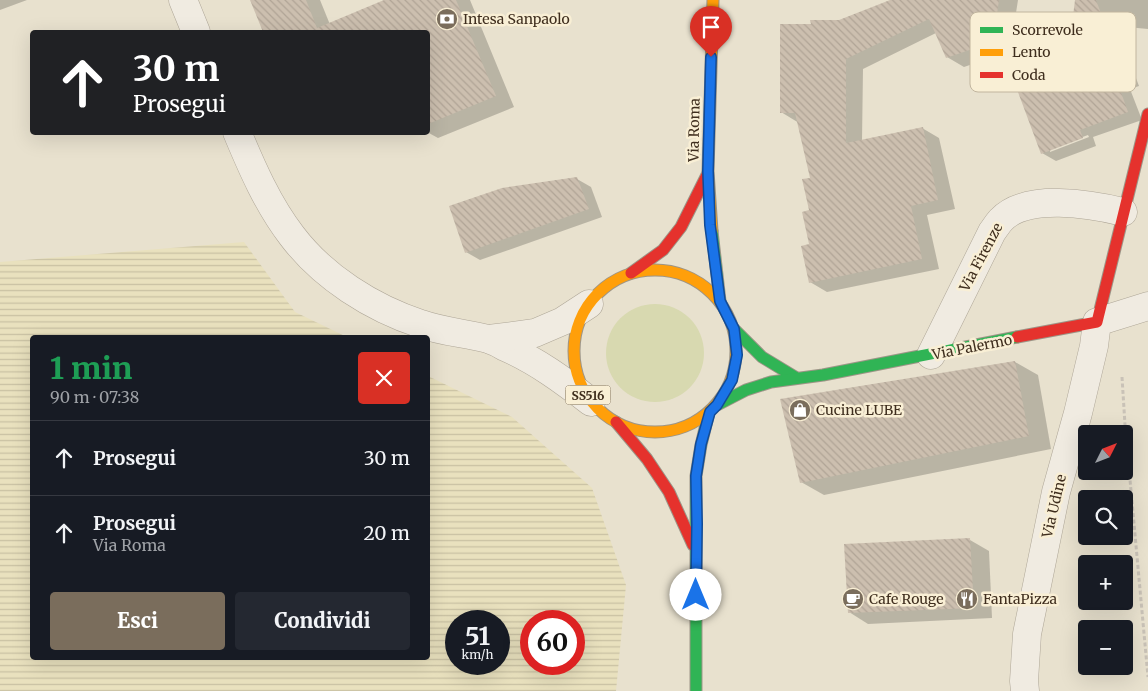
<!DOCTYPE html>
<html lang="it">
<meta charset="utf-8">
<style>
body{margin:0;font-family:Merriweather,serif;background:#242831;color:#f1f3f6;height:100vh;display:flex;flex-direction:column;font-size:19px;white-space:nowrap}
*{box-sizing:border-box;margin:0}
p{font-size:16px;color:#9ea1a6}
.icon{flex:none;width:28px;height:28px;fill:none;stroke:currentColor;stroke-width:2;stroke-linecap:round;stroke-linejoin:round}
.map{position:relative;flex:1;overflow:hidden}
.details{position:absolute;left:30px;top:335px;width:400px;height:325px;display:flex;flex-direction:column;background:#171b24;border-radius:5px;box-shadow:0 5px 20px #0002}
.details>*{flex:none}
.top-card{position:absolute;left:30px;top:30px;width:400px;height:105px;border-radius:5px;box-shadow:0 5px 20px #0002;background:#202124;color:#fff;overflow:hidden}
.needle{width:32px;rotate:48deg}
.buttons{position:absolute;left:1078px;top:425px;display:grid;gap:10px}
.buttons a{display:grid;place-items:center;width:55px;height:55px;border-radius:5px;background:#171b24;box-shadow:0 5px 20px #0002;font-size:25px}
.speed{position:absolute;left:445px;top:610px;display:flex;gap:10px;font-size:25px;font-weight:700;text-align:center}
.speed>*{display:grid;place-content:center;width:65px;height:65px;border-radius:50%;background:#171b24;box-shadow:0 5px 20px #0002;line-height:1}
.speed small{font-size:12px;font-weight:400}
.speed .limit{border:8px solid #d22;background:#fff;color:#111}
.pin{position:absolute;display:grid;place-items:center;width:42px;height:42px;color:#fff;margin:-51px -21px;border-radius:50% 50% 50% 0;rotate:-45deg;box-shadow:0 0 5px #0007}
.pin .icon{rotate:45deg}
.me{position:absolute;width:55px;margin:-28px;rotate:0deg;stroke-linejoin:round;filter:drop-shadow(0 0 4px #0008)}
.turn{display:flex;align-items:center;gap:18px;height:105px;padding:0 20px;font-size:22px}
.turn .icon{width:65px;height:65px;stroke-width:2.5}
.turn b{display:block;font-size:35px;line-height:42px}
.round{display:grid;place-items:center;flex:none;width:52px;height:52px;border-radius:5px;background:#242831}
.overview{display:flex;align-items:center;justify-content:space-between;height:85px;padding:0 20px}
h1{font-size:30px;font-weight:800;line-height:38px;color:#1e9e55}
.action{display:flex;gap:10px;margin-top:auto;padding:10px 20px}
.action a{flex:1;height:58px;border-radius:5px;background:#7a6d5c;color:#fff;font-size:20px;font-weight:800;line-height:58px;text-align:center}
.action a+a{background:#242831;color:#f1f3f6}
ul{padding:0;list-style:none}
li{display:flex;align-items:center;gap:15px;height:75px;padding:0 20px;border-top:1px solid #363941}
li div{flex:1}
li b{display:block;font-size:19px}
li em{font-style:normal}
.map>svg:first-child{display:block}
</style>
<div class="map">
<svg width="1148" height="691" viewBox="0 0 1148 691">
<defs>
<pattern id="farmland-rules" width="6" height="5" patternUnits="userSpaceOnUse" patternTransform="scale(1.25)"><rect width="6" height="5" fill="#e9e1be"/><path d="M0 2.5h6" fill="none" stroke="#c9c1a3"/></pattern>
<pattern id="building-back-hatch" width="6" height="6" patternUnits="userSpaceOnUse" patternTransform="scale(1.25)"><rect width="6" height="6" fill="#ccbfaf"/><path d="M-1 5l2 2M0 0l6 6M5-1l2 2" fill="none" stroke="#b0a496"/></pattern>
</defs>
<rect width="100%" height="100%" fill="#e8e1ce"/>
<path fill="url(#farmland-rules)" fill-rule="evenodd" d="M 244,242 L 295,312 L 347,337 L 32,338 L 32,658 L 428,658 L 428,376 L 512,417 L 592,488 L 626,585 L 616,691 L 0,691 L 0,262 ZM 456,621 L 499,621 L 499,664 L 456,664 ZM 574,621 L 574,664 L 531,664 L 531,621 Z"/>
<circle fill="#d8d9b0" cx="655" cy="353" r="49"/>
<g fill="#0003" fill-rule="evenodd">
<polygon points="0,0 27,0 0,10"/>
<polygon points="251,0 320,0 333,32 264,32"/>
<polygon points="387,0 470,0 514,107 438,138 427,132 428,32 379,32 369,8"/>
<polygon points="893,0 1018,0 1010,51 964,67 947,57 936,33 863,69 862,141 922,128 939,138 955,209 927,215 939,269 827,292 810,282 811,179 799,123 781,112 812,26 840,21"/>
<path d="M 1076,0 L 1148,0 L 1148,29 L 1116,26 L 1139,86 L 1130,89 L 1142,120 L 1093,137 L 1096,146 L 1056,161 L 1042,153 L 1084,60 ZM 1088,135 L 1089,137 L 1050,152 L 1050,149 Z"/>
<polygon points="577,179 591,187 602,217 480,260 466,252"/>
<polygon points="1015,362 1038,375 1051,449 824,495 801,482"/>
<polygon points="970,540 989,551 992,618 868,624 849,612"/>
</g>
<g fill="url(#building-back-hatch)">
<polygon points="250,0 306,0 317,28 384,0 456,0 496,96 428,124 428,32 263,32"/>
<polygon points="890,0 999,0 993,42 946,58 929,19 846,59 846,143 923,127 938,200 911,206 922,259 809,283 801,246 809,244 802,212 809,210 802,179 810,178 795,113 780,113 780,24 811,24 810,20 839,20"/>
<polygon points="1075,0 1096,0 1125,78 1117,81 1128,112 1080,130 1083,138 1041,154 1015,84 1083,60 1071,32"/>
<polygon points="577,177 589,209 465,253 449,206 502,188"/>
<polygon points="1015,361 1029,436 800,483 780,399"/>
<polygon points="970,538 974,608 848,613 844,544"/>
</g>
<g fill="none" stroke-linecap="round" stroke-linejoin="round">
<g stroke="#aea697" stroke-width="29">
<g id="street">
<polyline points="183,0 196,32"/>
<path d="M 237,132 C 252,168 268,205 292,236 C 323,277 372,308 421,324 C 443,332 466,333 488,339 C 494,341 500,344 505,347 C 537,361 564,381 591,402"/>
<polyline points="489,339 535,333 563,321 589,304"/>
<path d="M 931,355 L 992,232 C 995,228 998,223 1001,220 C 1026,193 1091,204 1123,212"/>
<polyline points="1025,691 1024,681 1027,634 1056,492 1078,413 1094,346 1097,322 1148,306"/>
</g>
</g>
<g stroke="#9d9587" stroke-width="13">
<g id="fast">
<polyline points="712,231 720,301"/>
<polyline points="734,329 762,357 795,377"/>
<polyline points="717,405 746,390 771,382 823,375 1017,337"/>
<polyline points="696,691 696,476 701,445 709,412"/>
</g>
</g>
<g stroke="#9d9587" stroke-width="13">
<g id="slow">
<polyline points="712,231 708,171 713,0"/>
<circle cx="655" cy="351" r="81"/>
</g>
</g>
<g stroke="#9d9587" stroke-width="13">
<g id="jam">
<polyline points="631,273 663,250 681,227 707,175"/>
<polyline points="1017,337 1097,322 1148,114"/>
<polyline points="616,422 647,459 669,492 693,545"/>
</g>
</g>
<polyline stroke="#c9c2b7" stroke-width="3" stroke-dasharray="4 2.5" stroke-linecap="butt" points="1122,377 1125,425 1148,677"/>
<use href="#street" stroke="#f0ebe1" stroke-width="28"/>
<use href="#fast" stroke="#30b455" stroke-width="11"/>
<use href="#slow" stroke="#ff9f0a" stroke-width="11"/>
<use href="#jam" stroke="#e5322d" stroke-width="11"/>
</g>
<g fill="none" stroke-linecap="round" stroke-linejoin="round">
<g stroke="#114b97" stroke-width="12">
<polyline id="route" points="696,595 697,524 696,476 701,444 710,412 717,405 732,380 737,355 734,329 720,301 710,225 708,171 711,57"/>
</g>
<use href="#route" stroke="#1a73e8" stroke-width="9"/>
</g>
<defs>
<g id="bank-disc" transform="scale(1.125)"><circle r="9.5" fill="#7a6d5c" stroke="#f9efd5"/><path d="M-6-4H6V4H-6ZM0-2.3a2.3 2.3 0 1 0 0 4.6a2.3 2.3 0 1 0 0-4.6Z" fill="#fff"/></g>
<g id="shop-disc" transform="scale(1.125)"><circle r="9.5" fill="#7a6d5c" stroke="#f9efd5"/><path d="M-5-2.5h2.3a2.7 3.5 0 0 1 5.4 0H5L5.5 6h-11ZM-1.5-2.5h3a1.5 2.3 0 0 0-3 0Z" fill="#fff"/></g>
<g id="cafe-disc" transform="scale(1.125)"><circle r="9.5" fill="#7a6d5c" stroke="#f9efd5"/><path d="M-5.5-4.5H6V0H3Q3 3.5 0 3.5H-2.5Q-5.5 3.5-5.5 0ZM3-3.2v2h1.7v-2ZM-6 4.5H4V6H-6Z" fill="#fff"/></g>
<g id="restaurant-disc" transform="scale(1.125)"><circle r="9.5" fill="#7a6d5c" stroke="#f9efd5"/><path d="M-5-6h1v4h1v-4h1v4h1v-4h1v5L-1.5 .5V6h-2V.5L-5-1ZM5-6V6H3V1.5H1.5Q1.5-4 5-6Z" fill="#fff"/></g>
</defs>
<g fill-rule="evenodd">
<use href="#bank-disc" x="447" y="19"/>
<use href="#shop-disc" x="800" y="410"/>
<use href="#cafe-disc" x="853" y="599"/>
<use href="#restaurant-disc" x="967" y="599"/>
</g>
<g text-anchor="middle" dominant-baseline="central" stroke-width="5" stroke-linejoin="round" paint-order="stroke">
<rect fill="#f9efd5" stroke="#776855" stroke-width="1" x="565.5" y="385.5" width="45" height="19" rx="4"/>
<g font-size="12" font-weight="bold" fill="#3f2e1e">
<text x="588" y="395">SS516</text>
</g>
<g font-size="14" fill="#3f2e1e" stroke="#f9efd5" text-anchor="start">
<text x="463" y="19">Intesa Sanpaolo</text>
<text x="816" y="410">Cucine LUBE</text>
<text x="869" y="599">Cafe Rouge</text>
<text x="983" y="599">FantaPizza</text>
</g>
<g font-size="14" fill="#3f2e1e" stroke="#f9efd5">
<text transform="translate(694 130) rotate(-89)">Via Roma</text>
<text transform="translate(981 257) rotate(-62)">Via Firenze</text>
<text transform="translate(972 347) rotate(-11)">Via Palermo</text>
<text transform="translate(1054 506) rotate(-77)">Via Udine</text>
</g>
</g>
<rect x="970" y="12" width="166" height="80" rx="8" fill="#f9efd5" stroke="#c1b59e" stroke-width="1"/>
<rect x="980" y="27" width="23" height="6" fill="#30b455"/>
<rect x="980" y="49" width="23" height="7" fill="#ff9f0a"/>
<rect x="980" y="72" width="23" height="6" fill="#e5322d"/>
<g font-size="14" fill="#3f2e1e">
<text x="1012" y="35">Scorrevole</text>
<text x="1012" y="57">Lento</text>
<text x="1012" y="80">Coda</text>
</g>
</svg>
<div class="buttons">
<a><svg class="needle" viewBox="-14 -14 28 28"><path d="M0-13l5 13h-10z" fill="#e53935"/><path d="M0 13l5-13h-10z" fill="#9ea1a6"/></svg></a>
<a><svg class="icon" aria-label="search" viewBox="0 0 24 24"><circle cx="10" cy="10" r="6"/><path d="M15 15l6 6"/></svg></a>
<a>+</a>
<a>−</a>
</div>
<div class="speed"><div>51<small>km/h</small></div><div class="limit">60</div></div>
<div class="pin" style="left:711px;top:57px;background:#d93025"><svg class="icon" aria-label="arrive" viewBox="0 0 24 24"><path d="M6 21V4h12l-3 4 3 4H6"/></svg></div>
<svg class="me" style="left:696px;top:595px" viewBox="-20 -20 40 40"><circle r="19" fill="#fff"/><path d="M0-13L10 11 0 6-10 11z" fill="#1a73e8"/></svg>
<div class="top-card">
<div class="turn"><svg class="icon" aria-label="ahead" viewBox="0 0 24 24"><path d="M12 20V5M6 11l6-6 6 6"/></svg><div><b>30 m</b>Prosegui</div></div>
</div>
<section class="details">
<div class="overview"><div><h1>1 min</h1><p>90 m · 07:38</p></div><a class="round" style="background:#d93025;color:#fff"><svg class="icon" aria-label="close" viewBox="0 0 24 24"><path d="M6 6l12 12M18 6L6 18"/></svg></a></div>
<ul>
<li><svg class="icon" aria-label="ahead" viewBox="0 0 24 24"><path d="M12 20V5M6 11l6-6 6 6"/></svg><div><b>Prosegui</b></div><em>30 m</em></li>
<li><svg class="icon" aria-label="ahead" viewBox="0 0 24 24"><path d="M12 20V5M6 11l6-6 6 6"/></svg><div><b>Prosegui</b><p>Via Roma</p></div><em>20 m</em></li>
</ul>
<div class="action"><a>Esci</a><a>Condividi</a></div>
</section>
</div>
